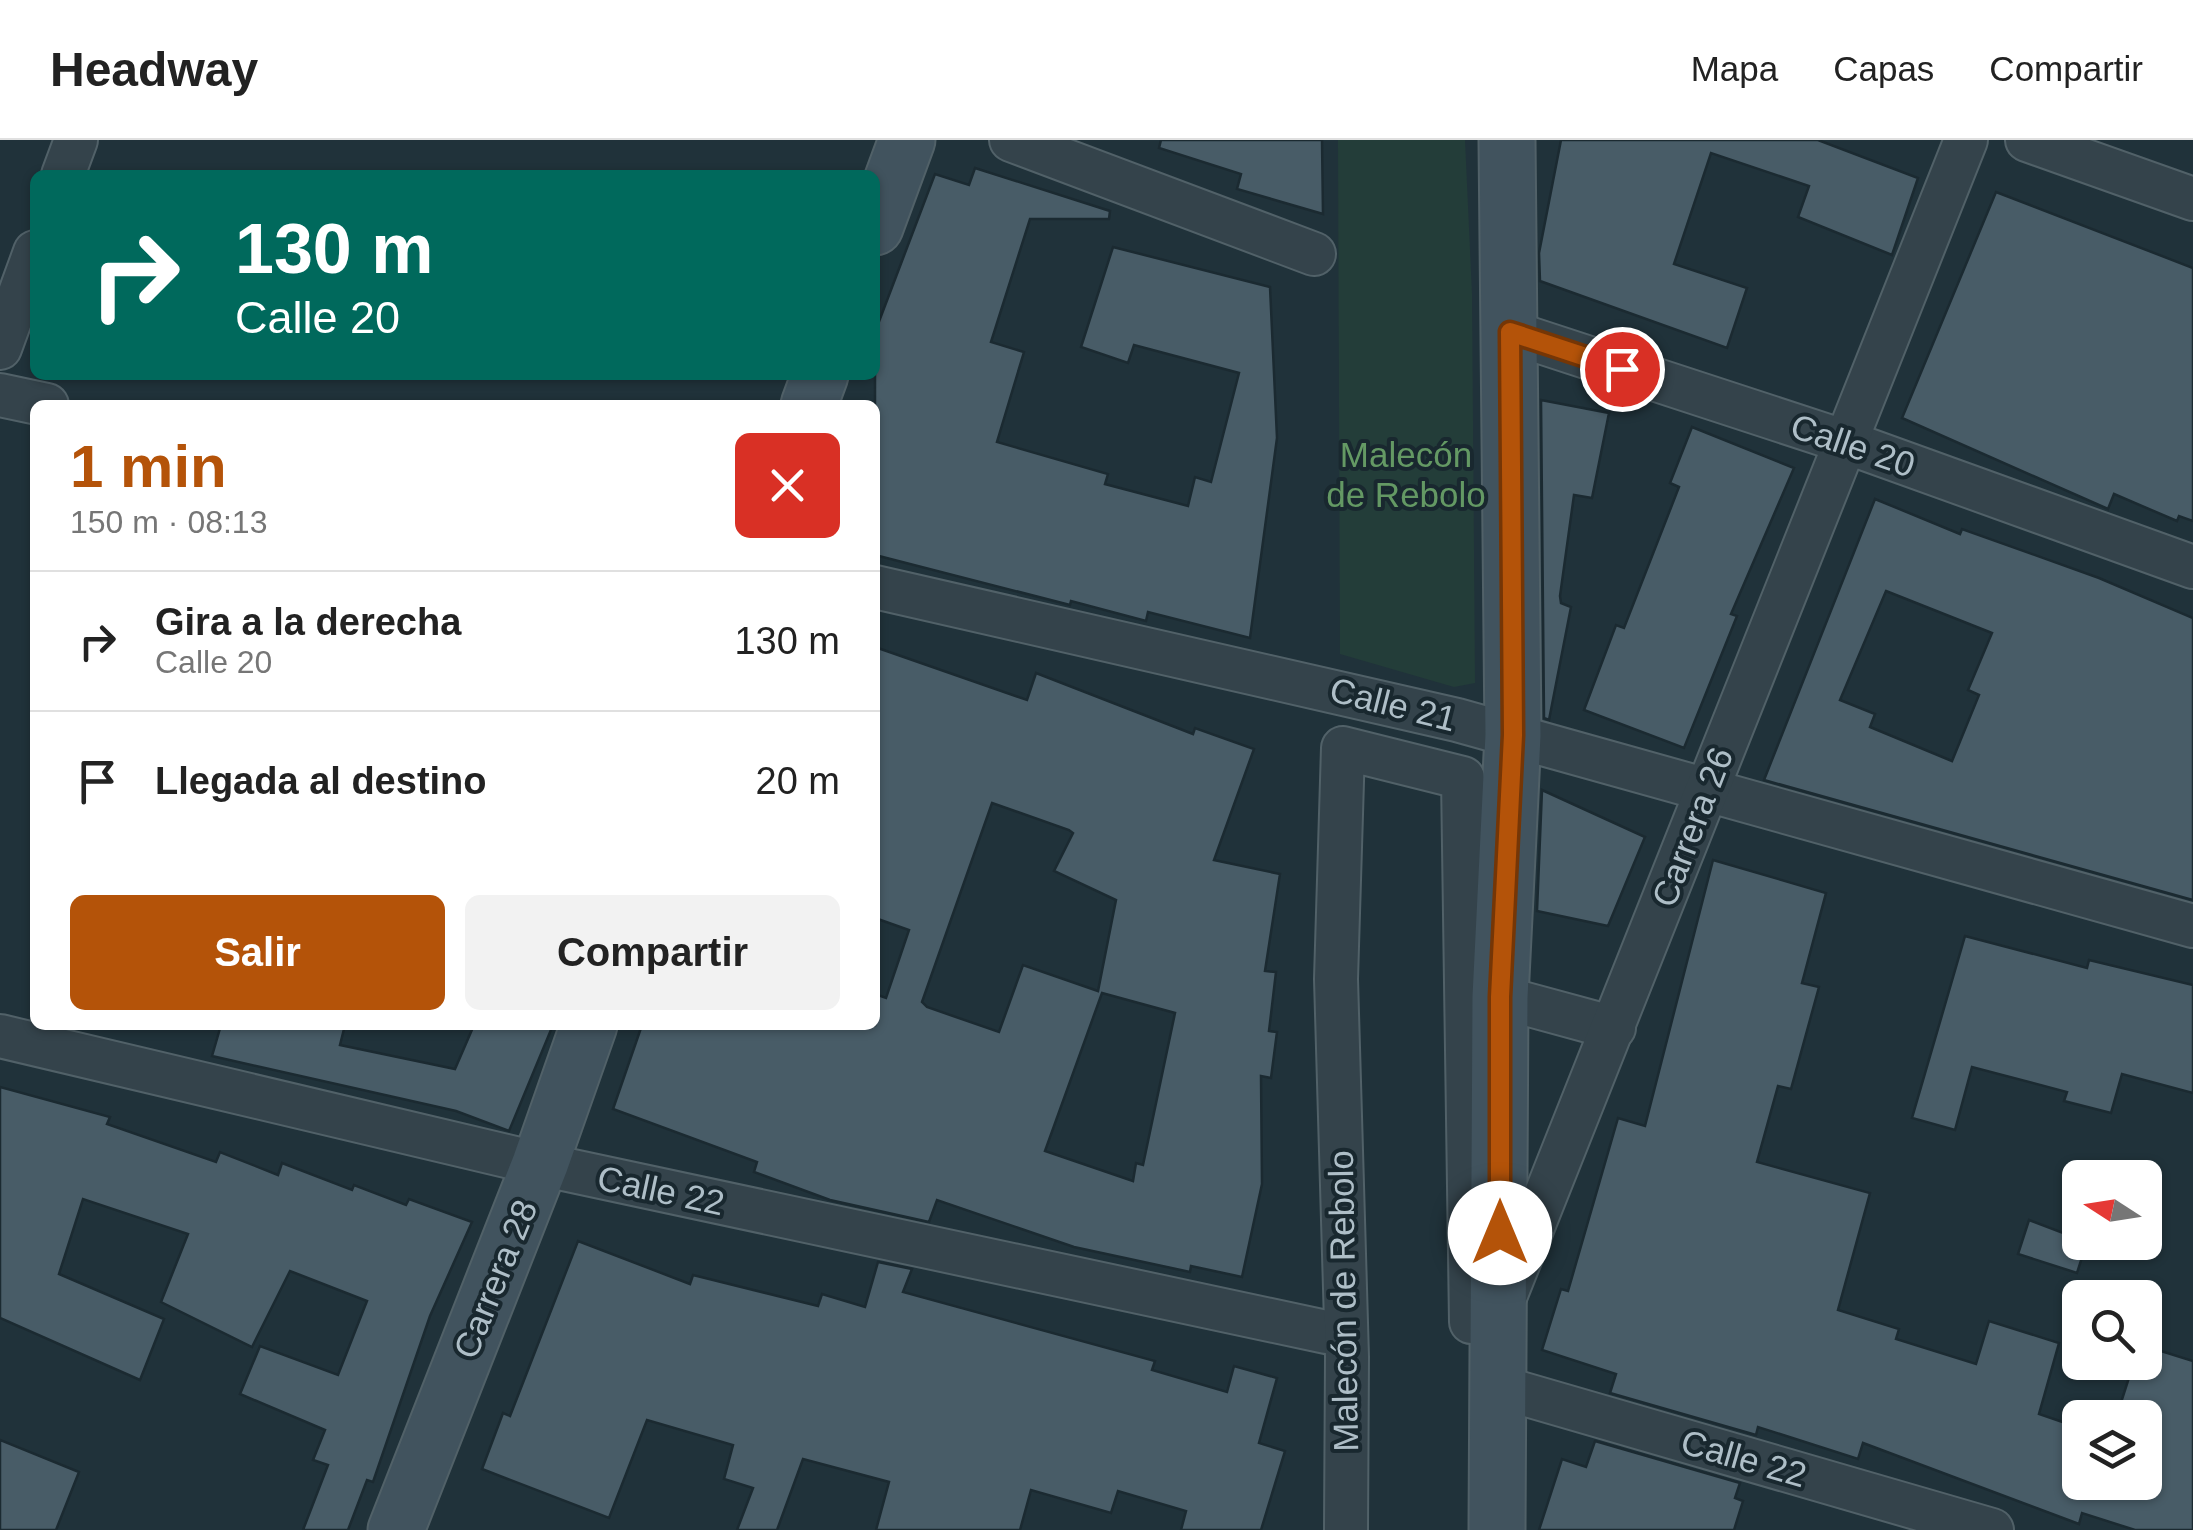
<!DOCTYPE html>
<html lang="es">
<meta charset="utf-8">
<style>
body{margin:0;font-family:Helvetica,sans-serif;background:#f2f2f2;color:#222;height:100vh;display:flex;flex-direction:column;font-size:38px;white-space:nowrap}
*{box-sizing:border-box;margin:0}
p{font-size:32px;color:#767676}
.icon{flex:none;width:55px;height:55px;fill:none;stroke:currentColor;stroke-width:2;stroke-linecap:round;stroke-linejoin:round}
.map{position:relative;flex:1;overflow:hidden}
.details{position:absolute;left:30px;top:260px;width:850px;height:630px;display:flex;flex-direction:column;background:#fff;border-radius:15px;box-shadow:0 2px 8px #0004}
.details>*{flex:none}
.guide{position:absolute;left:30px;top:30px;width:850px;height:210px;border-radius:15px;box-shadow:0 2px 8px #0004;background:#00695c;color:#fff;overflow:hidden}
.needle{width:65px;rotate:282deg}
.buttons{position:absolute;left:2062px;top:1020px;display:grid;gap:20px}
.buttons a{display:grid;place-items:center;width:100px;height:100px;border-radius:15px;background:#fff;box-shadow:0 2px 8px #0004;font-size:50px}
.pin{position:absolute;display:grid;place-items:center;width:85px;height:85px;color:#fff;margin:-42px;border:5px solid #fff;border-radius:50%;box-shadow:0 2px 10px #0007}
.me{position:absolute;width:110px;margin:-55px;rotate:0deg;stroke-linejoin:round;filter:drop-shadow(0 0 8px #0008)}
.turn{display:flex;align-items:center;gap:35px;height:210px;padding:0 40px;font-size:45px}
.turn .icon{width:130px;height:130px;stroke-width:2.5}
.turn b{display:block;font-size:70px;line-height:85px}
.round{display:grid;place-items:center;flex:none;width:105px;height:105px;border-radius:15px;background:#f2f2f2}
.summary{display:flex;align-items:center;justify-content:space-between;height:170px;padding:0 40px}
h1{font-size:60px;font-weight:800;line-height:75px;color:#b45309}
.primary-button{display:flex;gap:20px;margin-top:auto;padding:20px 40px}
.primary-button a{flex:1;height:115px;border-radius:15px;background:#b45309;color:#fff;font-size:40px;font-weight:800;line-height:115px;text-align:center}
.primary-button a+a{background:#f2f2f2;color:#222}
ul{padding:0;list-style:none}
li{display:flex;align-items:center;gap:30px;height:140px;padding:0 40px;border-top:2px solid #e0e0e0}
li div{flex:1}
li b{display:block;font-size:38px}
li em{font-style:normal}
header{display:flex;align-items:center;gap:60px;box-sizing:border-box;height:140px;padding:0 50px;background:#fff;border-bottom:2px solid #e0e0e0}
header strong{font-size:48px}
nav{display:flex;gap:55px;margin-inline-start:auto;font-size:35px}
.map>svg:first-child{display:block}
</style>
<header>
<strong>Headway</strong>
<nav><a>Mapa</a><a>Capas</a><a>Compartir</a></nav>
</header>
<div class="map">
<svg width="2193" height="1390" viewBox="0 0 2193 1390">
<rect width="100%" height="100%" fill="#20323a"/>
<polygon fill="#233d39" points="1338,0 1465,0 1472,154 1475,543 1454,547 1340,514"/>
<g fill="#485c67" stroke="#1b2a31" stroke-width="2.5" fill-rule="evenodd">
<polygon points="1161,0 1322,0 1323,74 1237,49 1241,34 1159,8"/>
<polygon points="1561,0 1818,0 1918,38 1892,115 1798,77 1809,46 1711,13 1674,124 1747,148 1727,208 1540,141 1539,113"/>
<polygon points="975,28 1110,71 1109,79 1030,79 991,202 1024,212 997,302 1108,334 1105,344 1188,366 1195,337 1211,342 1239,233 1134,205 1128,223 1081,207 1113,107 1270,147 1277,298 1250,498 1148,472 1146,481 1071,461 1070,465 875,415 875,192 935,34 969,45"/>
<polygon points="1996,52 2193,128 2193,381 2179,376 2177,381 2114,354 2108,369 1902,278"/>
<polygon points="1541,260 1609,273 1592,358 1574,355 1560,456 1561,463 1571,467 1549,580 1544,578"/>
<polygon points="1692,287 1794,328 1731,474 1737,476 1684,608 1584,570 1616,485 1624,488 1679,347 1670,343"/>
<path d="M 1875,359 L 1960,394 L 1962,389 L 2099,438 L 2193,478 L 2193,760 L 1764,640 ZM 1886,451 L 1992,493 L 1968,550 L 1979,555 L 1952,621 L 1870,587 L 1875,574 L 1840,560 Z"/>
<path d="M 875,507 L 1027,560 L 1036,533 L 1193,594 L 1195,588 L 1254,609 L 1214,720 L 1280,734 L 1265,831 L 1276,832 L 1269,891 L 1277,892 L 1271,938 L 1261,936 L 1262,1044 L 1242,1137 L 1191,1126 L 1190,1132 L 1074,1107 L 937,1060 L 929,1082 L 830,1060 L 754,1032 L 757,1022 L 613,969 L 642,885 L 875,885 L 875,854 L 886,858 L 909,790 L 875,778 ZM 992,663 L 1069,690 L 1073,693 L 1054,731 L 1116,760 L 1098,851 L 1023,825 L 999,892 L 927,867 L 922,862 ZM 1102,853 L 1175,873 L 1143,1025 L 1136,1023 L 1133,1041 L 1045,1011 Z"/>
<polygon points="1542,650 1645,697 1608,786 1537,771"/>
<polygon points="1713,720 1826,753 1802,843 1819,847 1791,949 1778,946 1757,1022 1870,1053 1838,1170 1899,1189 1896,1199 1976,1224 1989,1181 2059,1203 2039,1274 2080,1288 2080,1342 2145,1342 2145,1278 2116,1278 2134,1222 2145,1222 2145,1206 2193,1221 2193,1390 2135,1390 2082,1373 2079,1384 1863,1303 1858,1319 1758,1287 1756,1295 1610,1253 1616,1234 1542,1210 1561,1149 1568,1151 1618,978 1645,986"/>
<polygon points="1965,796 2087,828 2089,820 2193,845 2193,953 2122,934 2111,973 2064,961 2067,952 1972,927 1955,990 1912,978"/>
<polygon points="221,885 345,885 340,905 455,929 474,885 553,885 509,991 456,971 212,916"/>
<polygon points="0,947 110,977 107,984 216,1022 220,1012 278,1035 282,1023 352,1050 354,1045 406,1065 409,1059 472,1082 430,1176 373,1342 367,1340 348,1390 303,1390 328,1325 313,1320 325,1290 240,1254 260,1206 338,1235 367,1161 290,1131 252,1207 161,1162 188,1094 83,1059 59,1134 164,1179 140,1240 0,1178"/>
<polygon points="2029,1080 2087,1102 2077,1133 2018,1114"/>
<polygon points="578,1101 690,1144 693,1135 818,1166 822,1154 865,1167 878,1122 912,1129 903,1152 1155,1221 1152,1230 1227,1252 1234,1226 1277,1238 1259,1303 1285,1311 1261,1390 1181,1390 1186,1371 1118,1351 1111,1373 1031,1350 1020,1390 876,1390 889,1342 803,1319 777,1390 737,1390 753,1348 724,1339 733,1305 647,1280 609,1378 482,1329 503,1273 510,1276"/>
<polygon points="0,1300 79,1332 56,1390 0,1390"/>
<polygon points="1595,1301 1740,1343 1735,1358 1743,1361 1734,1390 1539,1390 1562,1319 1586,1327"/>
</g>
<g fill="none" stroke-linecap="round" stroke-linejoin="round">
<g stroke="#516168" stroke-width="46">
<g id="street">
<polyline points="1011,0 1314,114"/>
<polyline points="2027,0 2193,59"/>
<polyline points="63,35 76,0"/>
<polyline points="1510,192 1846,302 2193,427"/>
<polyline points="0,208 35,112"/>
<polyline points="0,255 47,265"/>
<polyline points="875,447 1457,580 2193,786"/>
<polyline points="1500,857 1614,888"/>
<polyline points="0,896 540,1024 1326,1192"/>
<polyline points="1505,1157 1966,0"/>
<polyline points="1496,1246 1992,1390"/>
<polyline points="1346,1390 1347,1217 1336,839 1343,608 1463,638 1471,1182"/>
</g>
</g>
<g stroke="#516168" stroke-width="59">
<g id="secondary">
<polyline points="875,87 907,0"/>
<polyline points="809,265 820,235"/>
<polyline points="396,1390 540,1024 589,885"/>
<polyline points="1497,1390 1500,857 1513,595 1507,0"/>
</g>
</g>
<use href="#street" stroke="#34434b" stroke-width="42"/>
<use href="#secondary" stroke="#41535e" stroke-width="55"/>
</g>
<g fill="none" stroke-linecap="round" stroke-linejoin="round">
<g stroke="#753606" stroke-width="25">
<polyline id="route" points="1500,1093 1500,857 1513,595 1510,192 1622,229"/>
</g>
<use href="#route" stroke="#b45309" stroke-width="18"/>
</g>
<g text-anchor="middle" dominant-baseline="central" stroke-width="8" stroke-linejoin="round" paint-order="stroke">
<g font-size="35" fill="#aebec7" stroke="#19282f">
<text transform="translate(1853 305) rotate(19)">Calle 20</text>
<text transform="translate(1393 564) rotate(14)">Calle 21</text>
<text transform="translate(1692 687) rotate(-69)">Carrera 26</text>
<text transform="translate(661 1050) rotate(12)">Calle 22</text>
<text transform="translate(495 1139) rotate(-68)">Carrera 28</text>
<text transform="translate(1343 1161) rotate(-91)">Malecón de Rebolo</text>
<text transform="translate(1744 1318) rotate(16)">Calle 22</text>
</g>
<g font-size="35" fill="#649964" stroke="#19282f">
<text x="1406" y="314">Malecón<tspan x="1406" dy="40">de Rebolo</tspan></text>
</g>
</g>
</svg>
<div class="buttons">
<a><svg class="needle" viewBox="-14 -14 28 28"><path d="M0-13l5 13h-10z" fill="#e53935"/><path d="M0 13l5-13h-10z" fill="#767676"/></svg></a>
<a><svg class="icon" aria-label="search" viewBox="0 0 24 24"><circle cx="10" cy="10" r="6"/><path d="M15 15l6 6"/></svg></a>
<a><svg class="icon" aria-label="layers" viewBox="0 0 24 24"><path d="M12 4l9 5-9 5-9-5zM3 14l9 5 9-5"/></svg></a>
</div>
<div class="pin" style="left:1622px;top:229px;background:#d93025"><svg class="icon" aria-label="arrive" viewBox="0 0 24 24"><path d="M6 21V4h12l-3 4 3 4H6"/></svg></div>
<svg class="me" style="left:1500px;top:1093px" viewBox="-20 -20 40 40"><circle r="19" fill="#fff"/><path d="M0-13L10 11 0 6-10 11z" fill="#b45309"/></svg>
<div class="guide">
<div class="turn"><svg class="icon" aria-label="right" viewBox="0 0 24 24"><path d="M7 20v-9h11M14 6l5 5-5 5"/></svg><div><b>130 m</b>Calle 20</div></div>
</div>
<section class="details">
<div class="summary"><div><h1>1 min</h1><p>150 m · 08:13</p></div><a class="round" style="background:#d93025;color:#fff"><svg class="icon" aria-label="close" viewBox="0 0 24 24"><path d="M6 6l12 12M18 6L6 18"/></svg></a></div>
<ul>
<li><svg class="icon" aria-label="right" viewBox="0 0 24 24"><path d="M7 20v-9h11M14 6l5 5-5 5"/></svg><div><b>Gira a la derecha</b><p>Calle 20</p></div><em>130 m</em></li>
<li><svg class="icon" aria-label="arrive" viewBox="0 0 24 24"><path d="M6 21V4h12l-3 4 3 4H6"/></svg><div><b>Llegada al destino</b></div><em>20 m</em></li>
</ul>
<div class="primary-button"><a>Salir</a><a>Compartir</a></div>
</section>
</div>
